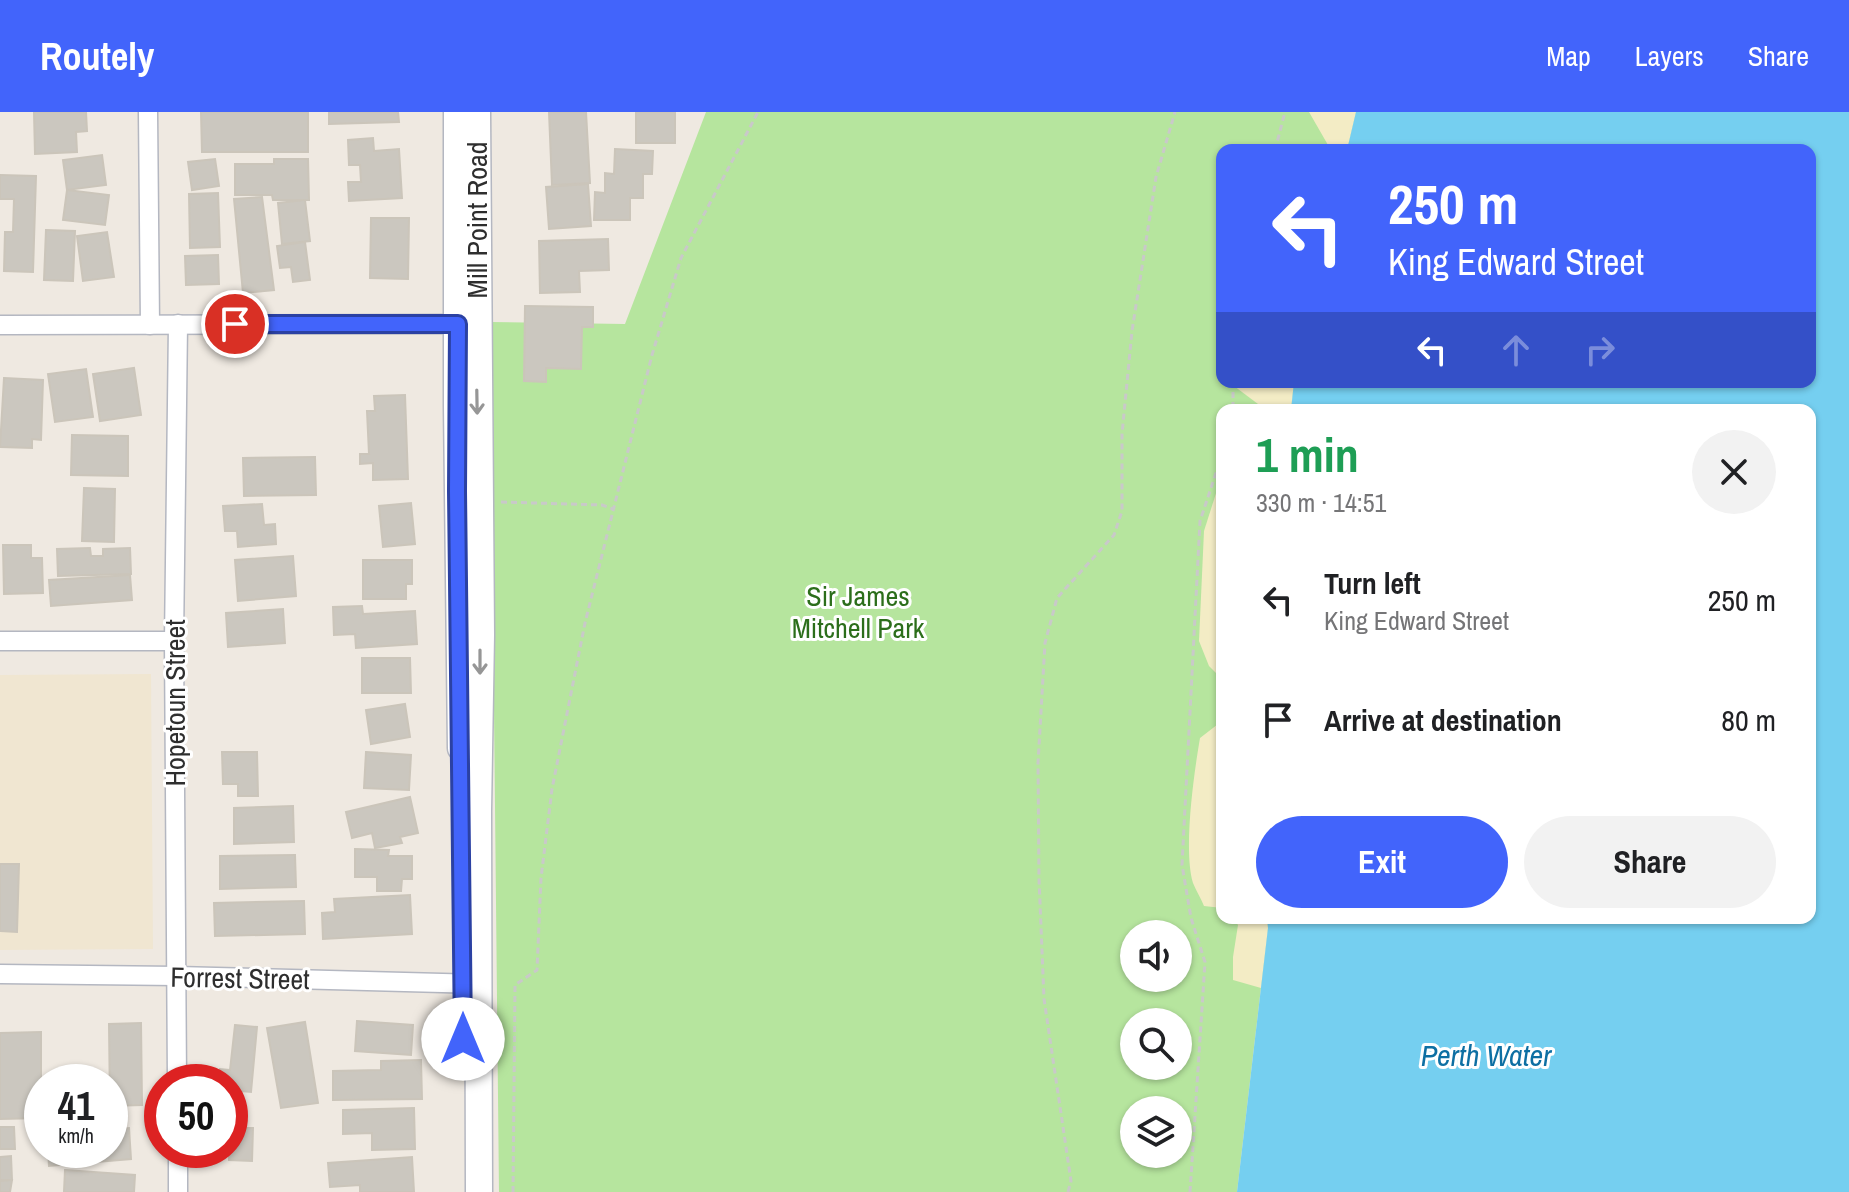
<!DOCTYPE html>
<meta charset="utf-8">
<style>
body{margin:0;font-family:"Archivo Narrow",sans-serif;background:#f2f2f2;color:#202124;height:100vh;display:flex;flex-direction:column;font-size:30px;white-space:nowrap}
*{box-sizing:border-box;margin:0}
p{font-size:26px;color:#757577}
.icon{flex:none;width:44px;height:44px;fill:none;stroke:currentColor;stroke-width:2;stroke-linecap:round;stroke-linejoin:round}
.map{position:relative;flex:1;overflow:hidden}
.panel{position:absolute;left:1216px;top:292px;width:600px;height:520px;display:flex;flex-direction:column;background:#fff;border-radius:16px;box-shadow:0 2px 6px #0004}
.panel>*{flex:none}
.banner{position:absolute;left:1216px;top:32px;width:600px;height:244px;border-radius:16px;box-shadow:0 2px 6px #0004;background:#4264fb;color:#fff;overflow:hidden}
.tools{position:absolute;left:1120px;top:808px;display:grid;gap:16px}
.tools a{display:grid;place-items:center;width:72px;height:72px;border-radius:50%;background:#fff;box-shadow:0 2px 6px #0004;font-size:40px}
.speed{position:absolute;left:24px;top:952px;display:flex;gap:16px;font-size:40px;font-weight:700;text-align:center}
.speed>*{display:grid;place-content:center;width:104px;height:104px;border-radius:50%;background:#fff;box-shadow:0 2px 6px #0004;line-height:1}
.speed small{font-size:20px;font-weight:400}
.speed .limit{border:12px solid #d22;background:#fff;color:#111}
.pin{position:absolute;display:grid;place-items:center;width:68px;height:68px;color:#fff;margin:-34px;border:4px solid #fff;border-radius:50%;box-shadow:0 2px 8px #0007}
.me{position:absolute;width:88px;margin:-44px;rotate:0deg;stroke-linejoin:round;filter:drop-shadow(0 0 6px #0008)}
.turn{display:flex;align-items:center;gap:28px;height:168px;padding:0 40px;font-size:36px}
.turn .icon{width:104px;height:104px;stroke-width:2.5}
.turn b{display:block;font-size:56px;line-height:68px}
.lanes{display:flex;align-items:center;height:76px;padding:0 40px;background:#0003;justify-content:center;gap:40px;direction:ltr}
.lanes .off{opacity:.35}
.round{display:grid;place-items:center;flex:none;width:84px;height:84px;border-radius:42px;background:#f2f2f2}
.headline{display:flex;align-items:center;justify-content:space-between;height:136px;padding:0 40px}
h1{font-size:48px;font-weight:700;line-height:60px;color:#1e9e55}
.primary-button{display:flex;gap:16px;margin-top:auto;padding:16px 40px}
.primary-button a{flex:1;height:92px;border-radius:48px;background:#4264fb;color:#fff;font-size:32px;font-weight:700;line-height:92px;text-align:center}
.primary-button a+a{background:#f2f2f2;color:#202124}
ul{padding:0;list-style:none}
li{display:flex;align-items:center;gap:24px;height:120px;padding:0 40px}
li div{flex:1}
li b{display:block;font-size:30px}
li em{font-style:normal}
header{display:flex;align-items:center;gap:48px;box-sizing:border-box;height:112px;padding:0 40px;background:#4264fb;color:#fff}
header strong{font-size:38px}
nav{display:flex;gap:44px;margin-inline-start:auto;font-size:28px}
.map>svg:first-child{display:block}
</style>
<header>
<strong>Routely</strong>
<nav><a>Map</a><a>Layers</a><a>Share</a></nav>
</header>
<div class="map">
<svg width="1849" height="1080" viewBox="0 0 1849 1080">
<rect width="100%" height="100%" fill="#efe9e1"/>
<polygon fill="#f0e6d1" points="151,562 153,837 0,838 0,563"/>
<path fill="#b6e59e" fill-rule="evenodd" d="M 706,0 L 1356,0 L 1347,38 L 1222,38 L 1222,270 L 1294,270 L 1291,298 L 1222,298 L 1222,806 L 1267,806 L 1268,816 L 1237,1080 L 499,1080 L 490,210 L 625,212 ZM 1134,822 L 1178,822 L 1178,866 L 1134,866 ZM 1134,910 L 1178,910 L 1178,954 L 1134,954 ZM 1134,998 L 1178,998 L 1178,1042 L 1134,1042 Z"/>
<g fill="#f3ecc5">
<polygon points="1309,0 1356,0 1347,38 1326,38 1328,33"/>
<polygon points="1234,270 1294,270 1291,298 1266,298 1234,274"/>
<polygon points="1222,372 1222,567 1209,554 1199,529 1204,419 1218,375"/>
<path d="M 1222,609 L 1222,796 L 1204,794 C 1201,786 1196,779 1193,771 C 1183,738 1194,661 1200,626 Z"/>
<polygon points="1233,806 1267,806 1268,816 1261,876 1233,868 1233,845 1238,813"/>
</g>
<polygon fill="#75cff0" points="1356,0 1849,0 1849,1080 1237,1080 1268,816 1267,806 1810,806 1810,298 1291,298 1294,270 1810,270 1810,38 1347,38"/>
<g fill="#cbc7bf" stroke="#cbc5ba" stroke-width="2">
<polygon points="34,0 86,0 87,19 76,20 77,40 35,42"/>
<polygon points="201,0 308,0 308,40 202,40"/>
<polygon points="329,0 398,0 399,10 329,12"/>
<polygon points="549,0 586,0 590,71 552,73"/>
<rect x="636" y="0" width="39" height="31"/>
<polygon points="373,26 374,39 399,37 402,86 349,89 348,70 361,70 360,53 349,53 348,28"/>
<polygon points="615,37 653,39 652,62 643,62 643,86 630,86 630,108 594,108 595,80 605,81 605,61 614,62"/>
<polygon points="102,43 106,73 67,78 63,48"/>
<polygon points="215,47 219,74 192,78 188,50"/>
<polygon points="274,47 308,47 309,88 273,88 272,83 235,83 235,52 274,52"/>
<polygon points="0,63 36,64 33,160 4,159 5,120 13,120 14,87 0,87"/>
<polygon points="588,72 591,114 549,117 546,75"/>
<polygon points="67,78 109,83 105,113 63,108"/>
<polygon points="218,81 220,135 190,136 189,82"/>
<polygon points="262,85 274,178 243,181 234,87"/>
<polygon points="305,88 310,129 282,132 278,91"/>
<polygon points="371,106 409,106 408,167 370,166"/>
<polygon points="46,118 75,119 73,169 44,168"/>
<polygon points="107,120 114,165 83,169 77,124"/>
<polygon points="608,127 609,158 579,159 580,180 540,181 539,129"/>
<polygon points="305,130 310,168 293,170 291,155 280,156 277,134"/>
<polygon points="218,143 219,172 186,173 185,144"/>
<polygon points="525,194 593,195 593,215 582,215 581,257 546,256 546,270 524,269"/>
<polygon points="134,256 141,303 100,309 93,262"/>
<polygon points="86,257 93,305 55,310 48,262"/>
<polygon points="4,266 43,268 41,328 32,327 32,336 0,335"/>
<polygon points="405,283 408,367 373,368 373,351 360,352 360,342 369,342 367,299 375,299 374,284"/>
<polygon points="72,323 128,324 128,364 71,363"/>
<polygon points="315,345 316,383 244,384 243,346"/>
<polygon points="84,376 115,377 114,430 82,429"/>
<polygon points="411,391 415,432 383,435 379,394"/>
<polygon points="262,392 264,413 275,412 276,432 238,435 237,419 225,419 223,394"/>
<polygon points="3,433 31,433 31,446 42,446 43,481 4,482"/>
<polygon points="90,436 91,444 103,444 103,437 130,436 131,462 58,464 57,437"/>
<polygon points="293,444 296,484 238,489 235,448"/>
<polygon points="363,448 412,448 412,472 406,472 406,487 363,487"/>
<polygon points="130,463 132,488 51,494 49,468"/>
<polygon points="362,494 363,502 415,499 417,532 356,536 355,522 334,523 333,495"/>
<polygon points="283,497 285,531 228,535 226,501"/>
<polygon points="362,546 410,546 411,581 362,581"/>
<polygon points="405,592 410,625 371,632 366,598"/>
<polygon points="222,640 257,640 258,684 238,684 238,672 223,672"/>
<polygon points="366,640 411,643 409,678 364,676"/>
<polygon points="410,685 418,721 400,725 402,731 375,736 372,721 352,726 346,700"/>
<polygon points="293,694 294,730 234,732 234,696"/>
<polygon points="355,737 389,738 388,744 412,744 412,767 402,767 401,779 377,779 377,765 355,765"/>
<polygon points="295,743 296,775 220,777 220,744"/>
<polygon points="0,752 19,752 17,820 0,819"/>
<polygon points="410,783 412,822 323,827 322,801 335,800 334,787"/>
<polygon points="304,789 305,822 215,824 214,791"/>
<polygon points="357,909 413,913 411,943 355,939"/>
<polygon points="305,910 318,991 281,996 267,916"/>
<polygon points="141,911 142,993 110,994 109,912"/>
<polygon points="235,913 257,915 251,980 230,978 230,970 219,970 220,957 230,958"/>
<polygon points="41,920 41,968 80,968 80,970 42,970 42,1006 0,1007 0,921"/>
<polygon points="421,948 422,987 333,988 333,959 381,958 381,949"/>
<polygon points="414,996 415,1037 372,1038 372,1021 343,1022 343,998"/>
<polygon points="0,1015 14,1015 15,1037 0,1037"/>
<polygon points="129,1016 131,1047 49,1054 48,1038 110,1038 110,1018"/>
<polygon points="230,1016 253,1016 252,1049 229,1048"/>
<polygon points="11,1044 12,1068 0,1068 0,1045"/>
<polygon points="412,1045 414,1080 360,1080 360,1073 330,1075 328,1051"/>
<polygon points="65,1058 135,1063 134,1080 64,1080"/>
<polygon points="12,1068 10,1080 0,1080 0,1069"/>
</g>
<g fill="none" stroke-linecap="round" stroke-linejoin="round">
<g stroke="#b4b7c1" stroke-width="21">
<g id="street">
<polyline points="148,0 150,213"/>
<polyline points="0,213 469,212"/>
<polyline points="0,529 174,529"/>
<polyline points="0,862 177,864 480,872"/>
<polyline points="177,970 174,529 178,212"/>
<polyline points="178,1038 178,1080"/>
</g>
</g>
<g stroke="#b4b7c1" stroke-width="29">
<g id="secondary">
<polyline points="457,0 457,294 461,636"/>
<polyline points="477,0 481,523 478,699 479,1080"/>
</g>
</g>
<g stroke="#c9c9c9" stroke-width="3" stroke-dasharray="6 4" stroke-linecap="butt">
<polyline points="1275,38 1285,0"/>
<polyline points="1233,270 1233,298"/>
<polyline points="501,390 602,393 613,397"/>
<polyline points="513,1080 515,873 537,858 541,766 552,677 585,511 652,243 681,146 758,0"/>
<polyline points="1068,1080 1071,1069 1044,887 1039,767 1038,651 1045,531 1057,486 1114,423 1122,399 1122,322 1132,219 1156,65 1175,0"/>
<polyline points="1190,1080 1205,850 1191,806 1182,753 1200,409 1222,343"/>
</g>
<use href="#street" stroke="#fff" stroke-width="18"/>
<use href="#secondary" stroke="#fff" stroke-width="26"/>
</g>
<defs><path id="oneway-shaft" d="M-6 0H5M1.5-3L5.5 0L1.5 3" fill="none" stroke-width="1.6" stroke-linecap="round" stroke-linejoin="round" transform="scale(2)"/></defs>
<g stroke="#969696">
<use href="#oneway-shaft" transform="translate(477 290) rotate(89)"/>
<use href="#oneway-shaft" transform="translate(480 550) rotate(90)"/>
</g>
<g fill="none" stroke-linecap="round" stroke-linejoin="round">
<g stroke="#2b41a3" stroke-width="20">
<polyline id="route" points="235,212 458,212 457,379 463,927"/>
</g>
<use href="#route" stroke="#4264fb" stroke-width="14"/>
</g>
<g text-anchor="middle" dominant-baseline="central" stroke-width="6" stroke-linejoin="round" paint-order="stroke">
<g font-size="28" fill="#2e2e2e" stroke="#fff">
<text transform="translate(477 108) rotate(-90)">Mill Point Road</text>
<text transform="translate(175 591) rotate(-90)">Hopetoun Street</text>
<text transform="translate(240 866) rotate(1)">Forrest Street</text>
</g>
<g font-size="28" fill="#2c6e1b" stroke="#fff">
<text x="858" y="484">Sir James<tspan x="858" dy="32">Mitchell Park</tspan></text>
</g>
<g font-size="30" font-style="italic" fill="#0d6fa3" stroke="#fff">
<text x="1486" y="943">Perth Water</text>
</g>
</g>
</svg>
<div class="tools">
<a><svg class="icon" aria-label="sound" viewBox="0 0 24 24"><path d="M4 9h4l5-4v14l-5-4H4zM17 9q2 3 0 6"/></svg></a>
<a><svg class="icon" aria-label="search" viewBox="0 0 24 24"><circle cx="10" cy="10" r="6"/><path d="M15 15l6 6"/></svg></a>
<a><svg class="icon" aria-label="layers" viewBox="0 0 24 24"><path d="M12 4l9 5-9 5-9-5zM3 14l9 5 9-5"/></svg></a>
</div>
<div class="speed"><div>41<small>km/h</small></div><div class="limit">50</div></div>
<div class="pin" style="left:235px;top:212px;background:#d93025"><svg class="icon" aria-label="arrive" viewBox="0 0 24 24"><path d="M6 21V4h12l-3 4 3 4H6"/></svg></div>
<svg class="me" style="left:463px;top:927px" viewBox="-20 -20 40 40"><circle r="19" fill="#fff"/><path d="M0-13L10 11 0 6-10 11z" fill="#4264fb"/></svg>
<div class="banner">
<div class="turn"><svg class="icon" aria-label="left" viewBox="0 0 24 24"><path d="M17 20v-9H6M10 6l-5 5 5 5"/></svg><div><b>250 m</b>King Edward Street</div></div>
<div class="lanes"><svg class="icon" aria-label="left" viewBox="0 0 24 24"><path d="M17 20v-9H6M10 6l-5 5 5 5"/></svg><svg class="icon off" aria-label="ahead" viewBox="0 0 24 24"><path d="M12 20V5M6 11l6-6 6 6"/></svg><svg class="icon off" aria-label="right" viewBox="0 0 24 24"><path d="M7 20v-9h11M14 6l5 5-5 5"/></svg></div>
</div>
<section class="panel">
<div class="headline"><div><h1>1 min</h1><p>330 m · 14:51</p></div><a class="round"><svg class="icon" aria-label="close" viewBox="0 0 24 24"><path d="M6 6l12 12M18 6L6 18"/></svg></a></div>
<ul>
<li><svg class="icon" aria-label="left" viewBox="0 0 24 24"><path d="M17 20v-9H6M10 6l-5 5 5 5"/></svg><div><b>Turn left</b><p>King Edward Street</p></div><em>250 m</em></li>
<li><svg class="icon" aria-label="arrive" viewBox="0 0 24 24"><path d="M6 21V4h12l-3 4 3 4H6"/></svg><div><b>Arrive at destination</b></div><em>80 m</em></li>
</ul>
<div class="primary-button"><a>Exit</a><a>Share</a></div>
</section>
</div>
